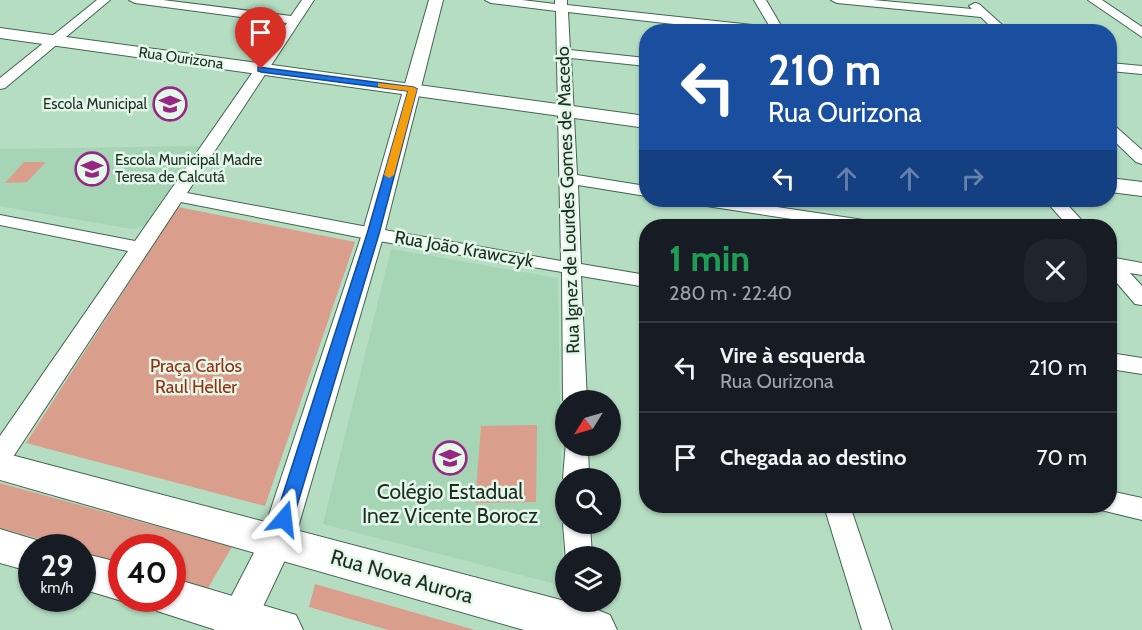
<!DOCTYPE html>
<html lang="pt">
<meta charset="utf-8">
<style>
body{margin:0;font-family:Cabin,sans-serif;background:#20242c;color:#f1f3f6;height:100vh;display:flex;flex-direction:column;font-size:22px;white-space:nowrap}
*{box-sizing:border-box;margin:0}
p{font-size:20px;color:#9ea1a6}
.icon{flex:none;width:33px;height:33px;fill:none;stroke:currentColor;stroke-width:2;stroke-linecap:round;stroke-linejoin:round}
.map{position:relative;flex:1;overflow:hidden}
.drawer{position:absolute;left:639px;top:219px;width:478px;height:294px;display:flex;flex-direction:column;background:#171b24;border-radius:24px;box-shadow:0 2px 4px #0004}
.drawer>*{flex:none}
.hud{position:absolute;left:639px;top:24px;width:478px;height:183px;border-radius:24px;box-shadow:0 2px 4px #0004;background:#1a4fa0;color:#fff;overflow:hidden}
.needle{width:39px;rotate:233deg}
.tools{position:absolute;left:555px;top:390px;display:grid;gap:12px}
.tools a{display:grid;place-items:center;width:66px;height:66px;border-radius:50%;background:#171b24;box-shadow:0 2px 4px #0004;font-size:30px}
.speed{position:absolute;left:18px;top:534px;display:flex;gap:12px;font-size:30px;font-weight:700;text-align:center}
.speed>*{display:grid;place-content:center;width:78px;height:78px;border-radius:50%;background:#171b24;box-shadow:0 2px 4px #0004;line-height:1}
.speed small{font-size:15px;font-weight:400}
.speed .limit{border:9px solid #d22;background:#fff;color:#111}
.pin{position:absolute;display:grid;place-items:center;width:51px;height:51px;color:#fff;margin:-62px -26px;border-radius:50% 50% 50% 0;rotate:-45deg;box-shadow:0 0 6px #0007}
.pin .icon{rotate:45deg}
.me{position:absolute;width:66px;margin:-33px;rotate:17deg;stroke-linejoin:round;filter:drop-shadow(0 0 4px #0008)}
.turn{display:flex;align-items:center;gap:21px;height:126px;padding:0 30px;font-size:27px}
.turn .icon{width:78px;height:78px;stroke-width:2.5}
.turn b{display:block;font-size:42px;line-height:51px}
.lanes{display:flex;align-items:center;height:57px;padding:0 30px;background:#0003;justify-content:center;gap:30px;direction:ltr}
.lanes .off{opacity:.35}
.round{display:grid;place-items:center;flex:none;width:63px;height:63px;border-radius:24px;background:#20242c}
.headline{display:flex;align-items:center;justify-content:space-between;height:102px;padding:0 30px}
h1{font-size:36px;font-weight:700;line-height:45px;color:#1e9e55}
ul{padding:0;list-style:none}
li{display:flex;align-items:center;gap:18px;height:90px;padding:0 30px;border-top:2px solid #363941}
li div{flex:1}
li b{display:block;font-size:22px}
li em{font-style:normal}
.map>svg:first-child{display:block}
</style>
<div class="map">
<svg width="1142" height="630" viewBox="0 0 1142 630">
<rect width="100%" height="100%" fill="#b5ddc2"/>
<g fill="#a6d5b5">
<polygon points="199,146 150,223 142,227 131,229 0,206 0,149"/>
<polygon points="391,249 558,278 563,586 323,524"/>
</g>
<g fill="#da9e8d">
<polygon points="24,162 46,162 27,182 5,183"/>
<polygon points="178,207 355,242 265,506 26,443"/>
<polygon points="537,425 536,502 475,503 481,426"/>
<polygon points="0,483 232,547 208,588 173,578 172,548 122,548 121,563 83,552 82,548 68,547 0,528"/>
<polygon points="315,584 475,630 388,630 309,607"/>
</g>
<g fill="none" stroke-linecap="round" stroke-linejoin="round">
<g stroke="#42664f" stroke-width="2">
<g id="minor">
<polygon points="97,0 110,0 5,88 0,89 0,78"/>
<polygon points="129,0 163,0 291,16 302,0 314,0 187,193 373,228 561,261 556,11 491,3 485,0 522,0 555,4 555,0 567,0 567,5 770,27 754,0 766,0 783,29 788,32 744,32 568,12 570,50 646,58 646,66 571,58 577,175 646,186 646,196 578,185 581,264 646,275 646,287 581,276 587,400 566,400 566,404 563,400 562,272 373,240 181,202 9,463 0,466 0,436 128,251 0,225 0,215 135,241 287,23 135,3"/>
<polygon points="831,0 873,0 972,9 969,6 975,3 979,4 1010,32 996,32 981,17 837,3"/>
<polygon points="1088,0 1102,0 1142,27 1142,37"/>
<polygon points="1110,63 1142,66 1142,74 1110,71"/>
<polygon points="1110,124 1115,126 1142,150 1142,164 1136,162 1110,137"/>
<polygon points="691,200 731,200 870,221 876,222 879,226 838,226 700,205 694,204"/>
<polygon points="1045,200 1063,200 1087,226 1068,226"/>
<polygon points="1110,257 1142,263 1142,275 1130,273 1142,286 1142,305 1135,304 1110,275"/>
<polygon points="1110,353 1142,358 1142,374 1110,369"/>
<polygon points="566,442 566,446 588,446 589,478 566,478 566,483 563,478"/>
<polygon points="1110,491 1142,498 1142,520 1101,510 1098,506 1110,506"/>
<polygon points="824,506 850,506 892,630 862,630"/>
<polygon points="566,520 566,524 590,524 592,556 566,556 566,560 563,524"/>
</g>
</g>
<g stroke="#42664f" stroke-width="2">
<polygon id="tertiary" points="429,0 443,0 384,234 294,541 252,630 214,630 261,539 362,234"/>
</g>
<g stroke="#42664f" stroke-width="2">
<g id="secondary">
<polygon points="0,28 646,116 646,128 0,38"/>
<polygon points="1110,178 1142,182 1142,196 1110,192"/>
<polygon points="0,452 595,609 610,615 617,630 524,630 0,480"/>
<polygon points="0,529 46,543 49,548 32,548 32,572 0,563"/>
<polygon points="82,553 122,563 122,598 128,598 122,601 82,589"/>
<polygon points="172,578 296,615 303,630 216,630 157,611 152,598 172,598"/>
</g>
</g>
<use href="#minor" fill="#fff" fill-rule="evenodd"/>
<use href="#tertiary" fill="#fff" fill-rule="evenodd"/>
<use href="#secondary" fill="#fff" fill-rule="evenodd"/>
</g>
<polygon fill="#1a73e8" stroke="#114b97" stroke-width="1.5" points="258,67 413,87 417,89 379,234 293,519 290,524 284,526 278,524 275,519 367,234 408,91 261,72 258,71"/>
<polygon fill="#f59e0b" points="378,83 413,87 417,89 394,175 389,178 384,175 408,91 378,87"/>
<defs>
<g id="school-ring" transform="scale(1.725)"><circle r="9.5" fill="#e4f8ea" stroke="#972685" stroke-width="1.5"/><path d="M0-5L7-2L0 1L-7-2ZM-4 1L0 2.5L4 1V4Q0 6-4 4Z" fill="#972685"/></g>
</defs>
<g fill-rule="evenodd">
<use href="#school-ring" x="170" y="104"/>
<use href="#school-ring" x="92" y="169"/>
<use href="#school-ring" x="450" y="458"/>
</g>
<g text-anchor="middle" dominant-baseline="central" stroke-width="5" stroke-linejoin="round" paint-order="stroke">
<g font-size="15" fill="#1d2d22" stroke="#e4f8ea">
<text transform="translate(181 58) rotate(8)">Rua Ourizona</text>
</g>
<g font-size="15" fill="#1d2d22" stroke="#e4f8ea" text-anchor="end">
<text x="147" y="104">Escola Municipal</text>
<text x="115" y="160" text-anchor="start">Escola Municipal Madre<tspan x="115" dy="17">Teresa de Calcutá</tspan></text>
</g>
<g font-size="18" fill="#1d2d22" stroke="#e4f8ea">
<text transform="translate(568 200) rotate(-92)">Rua Ignez de Lourdes Gomes de Macedo</text>
<text transform="translate(464 249) rotate(10)">Rua João Krawczyk</text>
</g>
<g font-size="18" fill="#972d0f" stroke="#e4f8ea">
<text x="196" y="366">Praça Carlos<tspan x="196" dy="21">Raul Heller</tspan></text>
</g>
<g font-size="21" fill="#1d2d22" stroke="#e4f8ea">
<text x="450" y="491">Colégio Estadual<tspan x="450" dy="24">Inez Vicente Borocz</tspan></text>
</g>
<g font-size="21" fill="#1d2d22" stroke="#e4f8ea">
<text transform="translate(402 576) rotate(16)">Rua Nova Aurora</text>
</g>
</g>
</svg>
<div class="tools">
<a><svg class="needle" viewBox="-14 -14 28 28"><path d="M0-13l5 13h-10z" fill="#e53935"/><path d="M0 13l5-13h-10z" fill="#9ea1a6"/></svg></a>
<a><svg class="icon" aria-label="search" viewBox="0 0 24 24"><circle cx="10" cy="10" r="6"/><path d="M15 15l6 6"/></svg></a>
<a><svg class="icon" aria-label="layers" viewBox="0 0 24 24"><path d="M12 4l9 5-9 5-9-5zM3 14l9 5 9-5"/></svg></a>
</div>
<div class="speed"><div>29<small>km/h</small></div><div class="limit">40</div></div>
<div class="pin" style="left:261px;top:69px;background:#d93025"><svg class="icon" aria-label="arrive" viewBox="0 0 24 24"><path d="M6 21V4h12l-3 4 3 4H6"/></svg></div>
<svg class="me" style="left:284px;top:519px" viewBox="-20 -20 40 40"><path d="M0-17L14 15 0 8-14 15z" fill="#1a73e8" stroke="#fff" stroke-width="4"/></svg>
<div class="hud">
<div class="turn"><svg class="icon" aria-label="left" viewBox="0 0 24 24"><path d="M17 20v-9H6M10 6l-5 5 5 5"/></svg><div><b>210 m</b>Rua Ourizona</div></div>
<div class="lanes"><svg class="icon" aria-label="left" viewBox="0 0 24 24"><path d="M17 20v-9H6M10 6l-5 5 5 5"/></svg><svg class="icon off" aria-label="ahead" viewBox="0 0 24 24"><path d="M12 20V5M6 11l6-6 6 6"/></svg><svg class="icon off" aria-label="ahead" viewBox="0 0 24 24"><path d="M12 20V5M6 11l6-6 6 6"/></svg><svg class="icon off" aria-label="right" viewBox="0 0 24 24"><path d="M7 20v-9h11M14 6l5 5-5 5"/></svg></div>
</div>
<section class="drawer">
<div class="headline"><div><h1>1 min</h1><p>280 m · 22:40</p></div><a class="round"><svg class="icon" aria-label="close" viewBox="0 0 24 24"><path d="M6 6l12 12M18 6L6 18"/></svg></a></div>
<ul>
<li><svg class="icon" aria-label="left" viewBox="0 0 24 24"><path d="M17 20v-9H6M10 6l-5 5 5 5"/></svg><div><b>Vire à esquerda</b><p>Rua Ourizona</p></div><em>210 m</em></li>
<li><svg class="icon" aria-label="arrive" viewBox="0 0 24 24"><path d="M6 21V4h12l-3 4 3 4H6"/></svg><div><b>Chegada ao destino</b></div><em>70 m</em></li>
</ul>
</section>
</div>
